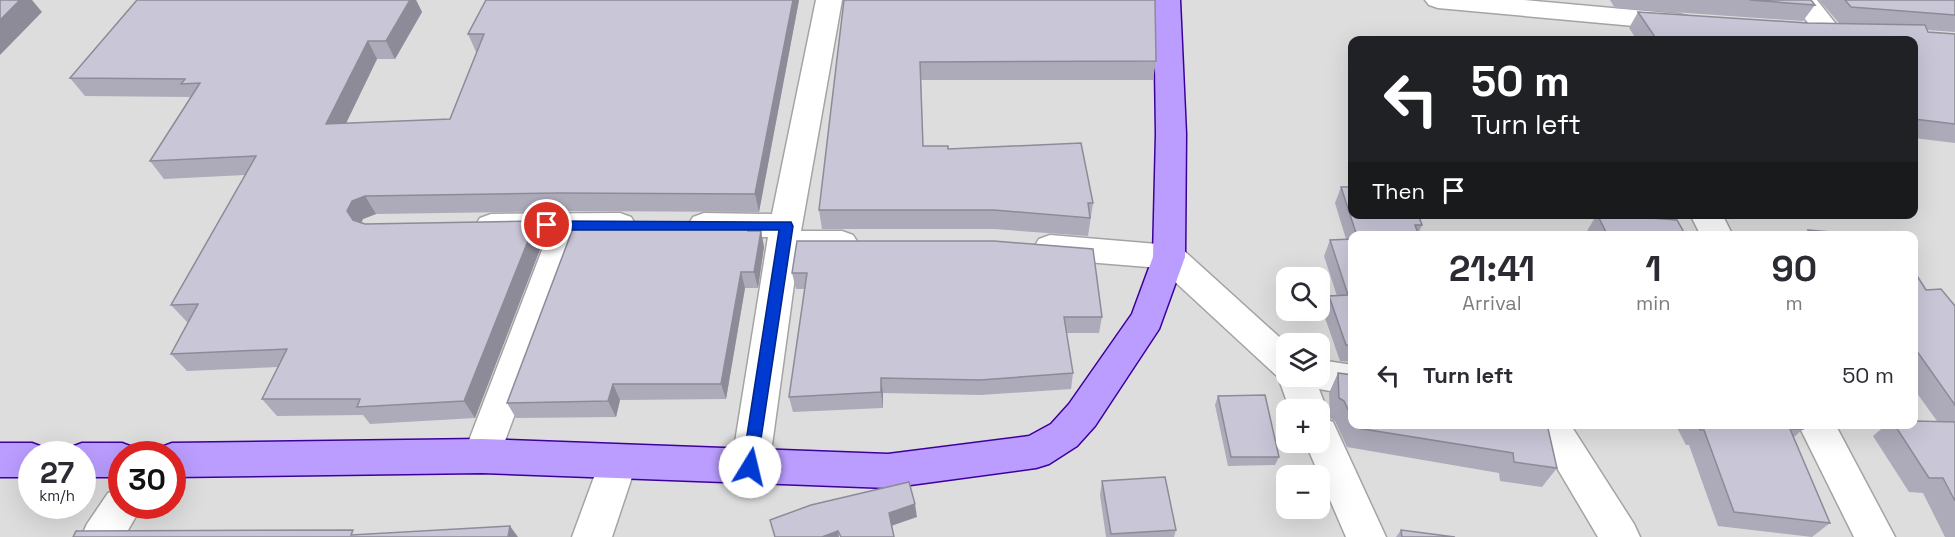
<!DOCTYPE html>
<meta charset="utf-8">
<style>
body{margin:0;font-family:"Space Grotesk",sans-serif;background:#f7f7f7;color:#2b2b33;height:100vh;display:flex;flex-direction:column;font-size:22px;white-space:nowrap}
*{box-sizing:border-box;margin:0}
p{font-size:20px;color:#7c7c81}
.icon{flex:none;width:33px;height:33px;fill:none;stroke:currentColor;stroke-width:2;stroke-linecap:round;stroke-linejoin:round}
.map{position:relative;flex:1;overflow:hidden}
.drawer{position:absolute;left:1348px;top:231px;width:570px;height:198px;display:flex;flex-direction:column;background:#fff;border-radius:12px;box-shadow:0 6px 24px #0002}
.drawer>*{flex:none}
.top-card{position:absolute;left:1348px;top:36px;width:570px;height:183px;border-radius:12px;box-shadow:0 6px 24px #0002;background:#202124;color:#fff;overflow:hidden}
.controls{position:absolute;left:1276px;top:267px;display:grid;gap:12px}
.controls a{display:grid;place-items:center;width:54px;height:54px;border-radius:12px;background:#fff;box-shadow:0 6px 24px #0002;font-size:30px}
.speed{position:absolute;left:18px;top:441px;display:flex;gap:12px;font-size:30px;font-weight:700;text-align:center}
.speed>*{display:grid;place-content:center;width:78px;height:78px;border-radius:50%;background:#fff;box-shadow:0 6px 24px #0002;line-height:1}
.speed small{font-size:15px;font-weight:400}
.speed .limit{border:9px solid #d22;background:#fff;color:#111}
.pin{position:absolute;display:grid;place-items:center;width:51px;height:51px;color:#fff;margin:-26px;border:3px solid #fff;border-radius:50%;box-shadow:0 2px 6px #0007}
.me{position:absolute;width:66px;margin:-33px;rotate:9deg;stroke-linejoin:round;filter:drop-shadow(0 0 4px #0008)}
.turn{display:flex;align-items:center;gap:21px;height:126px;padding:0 24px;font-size:27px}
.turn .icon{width:78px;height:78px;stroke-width:2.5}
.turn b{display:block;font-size:42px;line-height:51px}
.then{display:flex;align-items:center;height:57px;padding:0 24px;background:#0003;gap:12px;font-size:22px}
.eta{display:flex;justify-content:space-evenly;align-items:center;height:102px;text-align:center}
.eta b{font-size:36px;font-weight:800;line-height:42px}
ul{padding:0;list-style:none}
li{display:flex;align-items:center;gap:18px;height:84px;padding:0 24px}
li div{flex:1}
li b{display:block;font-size:22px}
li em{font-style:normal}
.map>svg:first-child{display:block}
</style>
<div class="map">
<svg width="1955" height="537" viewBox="0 0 1955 537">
<rect width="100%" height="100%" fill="#eae6f1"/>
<path fill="#ddddde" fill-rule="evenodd" d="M 0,0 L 1955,0 L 1955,537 L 0,537 ZM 1353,40 L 1914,40 L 1914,214 L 1353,214 ZM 1353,236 L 1914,236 L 1914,424 L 1353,424 ZM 1287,278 L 1320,278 L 1320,310 L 1287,310 ZM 1287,344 L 1320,344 L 1320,376 L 1287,376 ZM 1287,410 L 1320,410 L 1320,442 L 1287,442 ZM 32,454 L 82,454 L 82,506 L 32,506 ZM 122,454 L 172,454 L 172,506 L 122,506 ZM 1287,476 L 1320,476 L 1320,508 L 1287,508 Z"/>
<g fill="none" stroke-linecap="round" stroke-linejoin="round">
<g stroke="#a4a4a4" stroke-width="3">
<g id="minor">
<polygon points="816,0 842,0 801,231 842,231 853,235 858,243 853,251 842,255 798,255 769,467 764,479 750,484 736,479 731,467 768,237 704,237 693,233 688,225 693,217 704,213 772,214"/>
<polygon points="1425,0 1523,0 1678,14 1687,16 1691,22 1687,28 1678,30 1438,8 1429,5"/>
<polygon points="1790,0 1817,0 1843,33 1839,39 1821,39"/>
<polygon points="620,213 631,217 636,225 631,233 620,237 580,237 495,468 482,473 469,468 463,456 547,237 491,238 480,234 475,226 480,218 491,214"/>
<polygon points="1690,214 1722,214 1733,236 1701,236"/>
<polygon points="1050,235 1169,245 1181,248 1287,344 1287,376 1320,376 1320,360 1353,365 1353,395 1319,389 1327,410 1323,418 1333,422 1386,537 1346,537 1305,442 1320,442 1320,410 1290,410 1278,377 1160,268 1050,259 1039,255 1034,247 1039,239"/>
<polygon points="1531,424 1570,424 1634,524 1640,537 1598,537"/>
<polygon points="1798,424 1835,424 1895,537 1854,537"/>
<polygon points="618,445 632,450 637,462 612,537 572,537 604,450"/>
<polygon points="122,488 122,506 142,506 124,537 81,537 87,524 108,493"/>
</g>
</g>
<g stroke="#3d009c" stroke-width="3">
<g id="major">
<polygon points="1154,0 1180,0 1186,134 1185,257 1159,329 1095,426 1077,446 1049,464 1036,468 888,488 482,473 172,477 172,454 156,454 159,448 172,443 482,439 888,454 1029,436 1051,424 1069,404 1132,314 1153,257 1156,134"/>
<polygon points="0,443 32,443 45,448 48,454 32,454 32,477 0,477"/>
<polygon points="82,443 122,443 135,448 138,454 122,454 122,477 82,477 82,454 66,454 69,448"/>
</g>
</g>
<use href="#minor" fill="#fff" fill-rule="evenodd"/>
<use href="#major" fill="#ba9dff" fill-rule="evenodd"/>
</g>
<g fill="#adaaba">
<polygon points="137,0 416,0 422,12 395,59 377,59 346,123 450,119 477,52 476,52 468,34 799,0 759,212 568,211 376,214 363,219 361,223 365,224 536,221 544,239 475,418 370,424 363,415 277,416 262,399 278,367 187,371 171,354 188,322 187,322 171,305 245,175 164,179 150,161 191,97 85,96 70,78"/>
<polygon points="844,0 1156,61 1153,80 921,80 923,146 948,149 1093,203 1088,236 994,229 822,229 819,210"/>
<polygon points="1610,0 1811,0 1815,5 1803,21 1615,8"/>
<polygon points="1819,0 1955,0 1955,32 1927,30 1928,32 1955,34 1955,143 1914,138 1914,40 1637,40 1629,28 1638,12 1807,23 1839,23"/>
<polygon points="1341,187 1422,225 1418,234 1419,236 1353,236 1353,362 1340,361 1323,312 1329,296 1337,296 1324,256 1330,240 1346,239 1335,203"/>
<polygon points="1597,214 1686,236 1589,236 1587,231"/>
<polygon points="1808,230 1877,236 1803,236"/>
<polygon points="751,231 761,231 764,247 758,288 745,288 726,399 620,400 616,417 516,418 507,403"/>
<polygon points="797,241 1102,317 1099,333 1066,333 1073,373 1071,389 980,395 883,393 883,408 793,412 789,397 805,289 796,289 792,273"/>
<polygon points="1914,271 1926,290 1955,306 1955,537 1945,537 1923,493 1909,492 1873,436 1887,424 1914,424 1937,421 1914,389"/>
<polygon points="1338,373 1353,375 1353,424 1547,424 1557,468 1542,487 1500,481 1499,473 1347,447 1335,421 1330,418 1329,393"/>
<polygon points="1218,396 1279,457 1275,465 1228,466 1215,405"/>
<polygon points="1675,424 1801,424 1803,429 1793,438 1830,523 1812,537 1718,526 1689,445 1686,445"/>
<polygon points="1102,481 1176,530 1174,537 1106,537 1100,495"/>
<polygon points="1401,530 1455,537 1396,537"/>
</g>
<g fill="#8d8b97">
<polygon points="20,0 32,0 42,12 0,55 0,20"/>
<polygon points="410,0 416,0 422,12 395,59 386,41"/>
<polygon points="793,0 799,0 759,212 755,194"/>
<polygon points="368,41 377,59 337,142 326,124"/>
<polygon points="365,196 376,214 363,219 358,229 347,211 352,201"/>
<polygon points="536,221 544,239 475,418 464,401"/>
<polygon points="761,231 764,247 758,288 754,272"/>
<polygon points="741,272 745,288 726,399 721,384"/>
<polygon points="881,378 883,393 883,408 881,392"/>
<polygon points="613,384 620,400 616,417 608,401"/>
<polygon points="915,504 917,517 891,526 889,513"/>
<polygon points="510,526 518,537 508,537"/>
<polygon points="838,531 839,537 822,537"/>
</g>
<g fill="#c9c6d8" stroke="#8d8b97" stroke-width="1.5">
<polygon points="0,0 20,0 0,20"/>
<polygon points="137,0 410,0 386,41 368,41 326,124 450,119 484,34 468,34 486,0 793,0 755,194 560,193 365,196 352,201 347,211 353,220 365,224 536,221 464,401 357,407 360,399 262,399 287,349 171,354 198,304 171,305 256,156 150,161 200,83 181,84 185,79 70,78"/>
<polygon points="844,0 1155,0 1156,61 920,62 923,146 948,146 948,149 1081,143 1093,203 1088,203 1090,218 994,210 819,210"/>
<polygon points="1750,0 1811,0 1815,5"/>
<polygon points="1845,0 1955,0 1955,15 1851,7"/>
<polygon points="1638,12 1807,23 1925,25 1928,32 1955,34 1955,124 1914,119 1914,40 1657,40"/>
<polygon points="1341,187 1353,187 1353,214 1418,214 1422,225 1415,225 1419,236 1357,236"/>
<polygon points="1597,214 1677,220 1686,236 1608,236"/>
<polygon points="575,223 750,224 748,231 761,231 754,272 741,272 721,384 613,384 608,401 507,403"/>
<polygon points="1808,230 1877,236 1811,236"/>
<polygon points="1353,239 1353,346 1346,345 1329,296 1348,295 1330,240"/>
<polygon points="797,241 994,241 1093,249 1102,317 1064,317 1073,373 980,380 881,378 881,392 789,397 807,273 792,273"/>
<polygon points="1914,271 1926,290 1941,289 1955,306 1955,405 1914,347"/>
<polygon points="1338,373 1353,375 1353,420 1344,401 1339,398"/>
<polygon points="1265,395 1279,457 1231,457 1218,396"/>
<polygon points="1914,421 1955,422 1955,501 1943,478 1929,478 1894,424 1914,424"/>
<polygon points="1355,424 1547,424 1557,468 1514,462 1513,453 1357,428"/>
<polygon points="1697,424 1801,424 1803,429 1790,429 1830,523 1734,512 1704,430 1700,430"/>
<polygon points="1165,477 1176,530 1111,534 1102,481"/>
<polygon points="909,482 915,504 889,513 894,537 841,537 838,531 822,537 775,537 770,520 811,505"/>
<polygon points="510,526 508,537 73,537 76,531 353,530 351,535"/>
<polygon points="1401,530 1455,537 1402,537"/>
</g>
<polygon fill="#003ad0" stroke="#002687" stroke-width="1.5" points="547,221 791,222 793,226 756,472 750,474 745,472 742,467 779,230 547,230 540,225"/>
</svg>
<div class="controls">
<a><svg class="icon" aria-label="search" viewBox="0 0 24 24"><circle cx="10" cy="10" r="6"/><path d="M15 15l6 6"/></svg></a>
<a><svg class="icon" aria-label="layers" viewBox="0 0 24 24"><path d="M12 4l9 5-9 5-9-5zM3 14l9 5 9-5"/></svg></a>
<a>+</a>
<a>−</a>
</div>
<div class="speed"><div>27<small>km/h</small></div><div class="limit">30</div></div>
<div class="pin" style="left:547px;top:225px;background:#d93025"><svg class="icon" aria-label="arrive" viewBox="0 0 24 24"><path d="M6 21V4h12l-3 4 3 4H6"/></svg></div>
<svg class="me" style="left:750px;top:467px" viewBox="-20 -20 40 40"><circle r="19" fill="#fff"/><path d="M0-13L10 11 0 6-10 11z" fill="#003ad0"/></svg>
<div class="top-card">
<div class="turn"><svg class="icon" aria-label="left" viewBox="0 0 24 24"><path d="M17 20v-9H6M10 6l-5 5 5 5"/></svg><div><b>50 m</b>Turn left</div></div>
<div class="then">Then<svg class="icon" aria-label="arrive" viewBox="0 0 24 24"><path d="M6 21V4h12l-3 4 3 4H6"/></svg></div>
</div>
<section class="drawer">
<div class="eta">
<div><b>21:41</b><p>Arrival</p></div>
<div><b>1</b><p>min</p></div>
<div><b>90</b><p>m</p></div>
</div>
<ul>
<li><svg class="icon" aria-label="left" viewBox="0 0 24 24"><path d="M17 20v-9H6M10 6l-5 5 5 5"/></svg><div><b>Turn left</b></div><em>50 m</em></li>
</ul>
</section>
</div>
